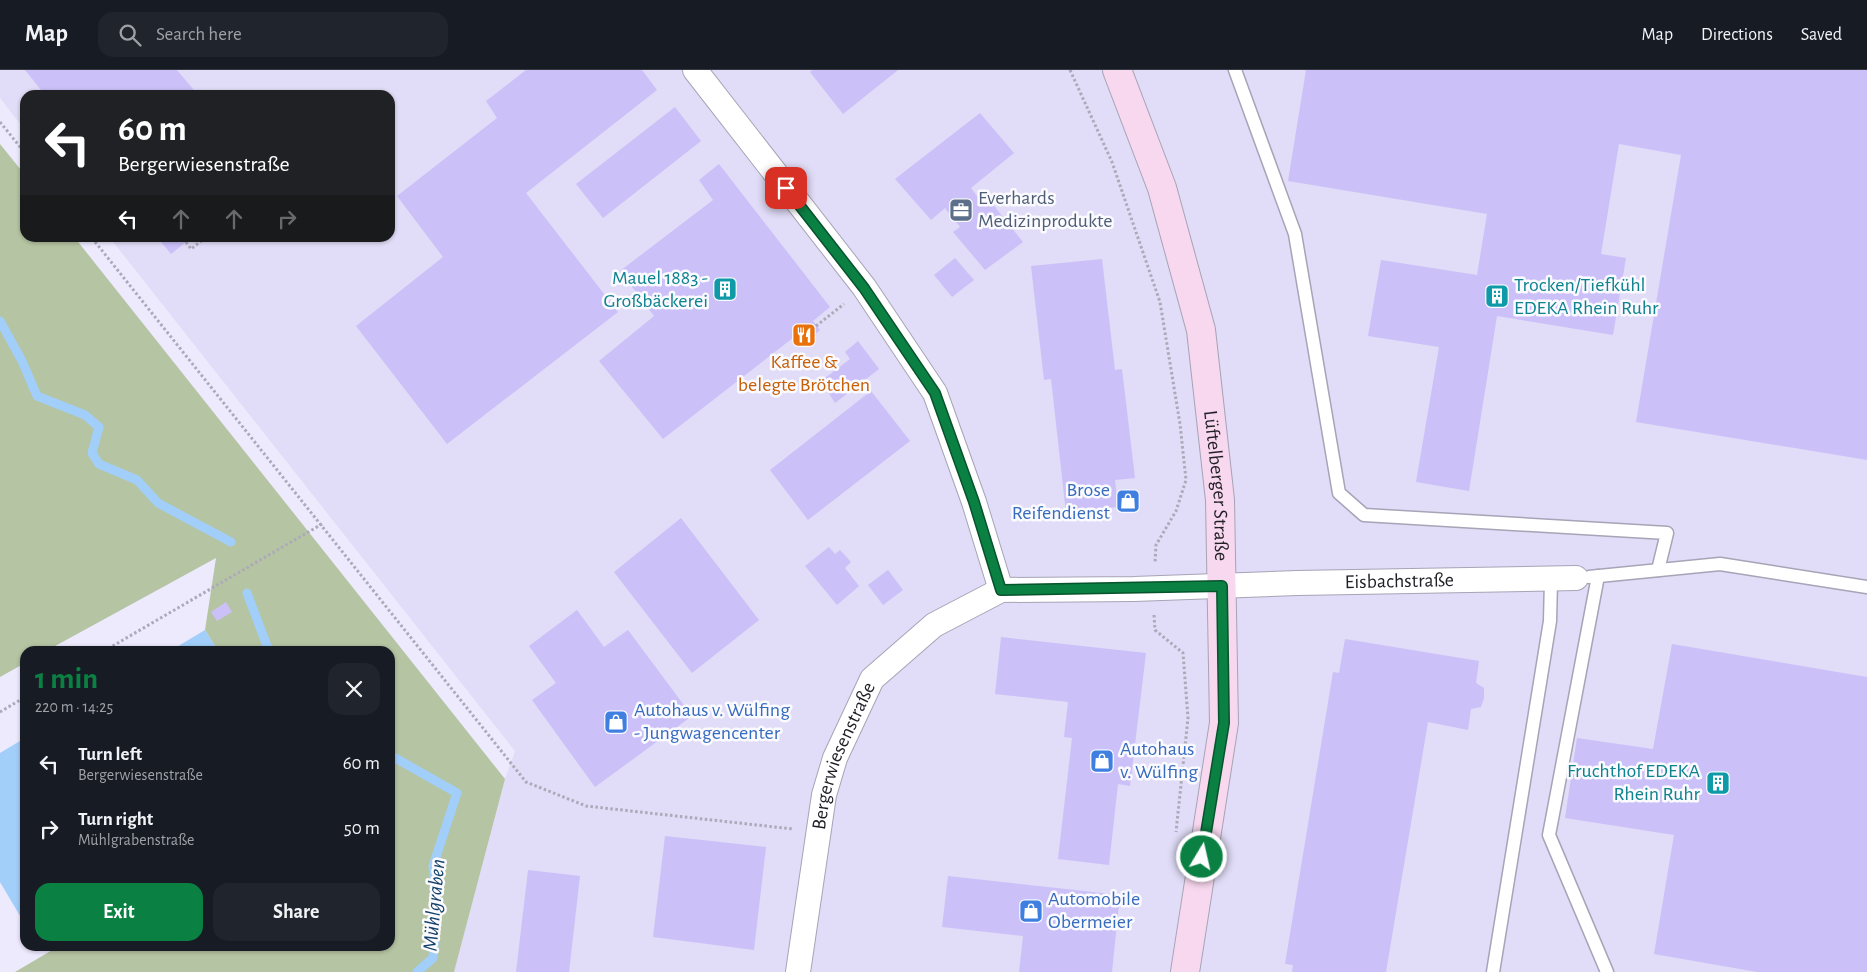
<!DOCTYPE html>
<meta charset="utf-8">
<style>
body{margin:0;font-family:"Alegreya Sans",sans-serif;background:#20242c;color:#f1f3f6;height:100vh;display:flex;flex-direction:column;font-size:19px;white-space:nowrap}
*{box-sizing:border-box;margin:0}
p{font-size:16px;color:#9ea1a6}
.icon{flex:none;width:28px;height:28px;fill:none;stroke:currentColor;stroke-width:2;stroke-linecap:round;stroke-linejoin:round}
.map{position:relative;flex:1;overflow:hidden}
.details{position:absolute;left:20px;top:576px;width:375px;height:305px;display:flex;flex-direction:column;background:#171b24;border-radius:15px;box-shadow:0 1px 4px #0004}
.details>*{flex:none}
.banner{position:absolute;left:20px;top:20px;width:375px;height:152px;border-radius:15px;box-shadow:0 1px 4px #0004;background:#202124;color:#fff;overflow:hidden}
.pin{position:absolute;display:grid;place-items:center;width:42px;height:42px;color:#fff;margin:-21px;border-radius:10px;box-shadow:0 2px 8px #0006}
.me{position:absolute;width:55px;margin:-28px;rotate:9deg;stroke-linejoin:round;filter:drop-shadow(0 0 4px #0008)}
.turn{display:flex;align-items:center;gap:18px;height:105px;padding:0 15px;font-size:22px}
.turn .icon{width:65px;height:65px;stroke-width:2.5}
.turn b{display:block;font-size:35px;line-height:42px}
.lanes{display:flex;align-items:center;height:48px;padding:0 15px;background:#0003;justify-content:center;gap:25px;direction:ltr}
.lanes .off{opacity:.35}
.round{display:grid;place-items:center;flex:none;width:52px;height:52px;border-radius:15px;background:#20242c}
.headline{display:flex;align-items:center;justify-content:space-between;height:85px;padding:0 15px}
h1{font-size:30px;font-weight:600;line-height:38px;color:#0b8043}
.cta{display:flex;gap:10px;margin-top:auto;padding:10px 15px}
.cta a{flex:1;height:58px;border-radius:15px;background:#0b8043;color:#fff;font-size:20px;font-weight:600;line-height:58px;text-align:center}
.cta a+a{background:#20242c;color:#f1f3f6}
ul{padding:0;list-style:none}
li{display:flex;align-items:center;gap:15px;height:65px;padding:0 15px}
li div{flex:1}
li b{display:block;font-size:19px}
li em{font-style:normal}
header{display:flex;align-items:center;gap:30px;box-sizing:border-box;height:70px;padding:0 25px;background:#171b24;border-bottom:1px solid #363941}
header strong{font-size:24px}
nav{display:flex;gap:28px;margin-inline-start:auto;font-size:18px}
.search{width:350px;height:45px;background:#20242c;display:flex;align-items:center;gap:12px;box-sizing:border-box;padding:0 18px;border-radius:15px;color:#9ea1a6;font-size:19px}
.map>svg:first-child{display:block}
</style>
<header>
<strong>Map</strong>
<div class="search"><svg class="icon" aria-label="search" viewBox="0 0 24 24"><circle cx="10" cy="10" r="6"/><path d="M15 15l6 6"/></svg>Search here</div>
<nav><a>Map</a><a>Directions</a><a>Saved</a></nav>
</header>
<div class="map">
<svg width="1867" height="902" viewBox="0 0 1867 902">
<rect width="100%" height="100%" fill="#edeafe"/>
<polygon fill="#e1dcf7" points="0,0 1867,0 1867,902 454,902 505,709 515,681 110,168 390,168 390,25 25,25 25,60 0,28"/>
<polygon fill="#b5c4a2" points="0,74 25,105 25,168 75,168 505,709 454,902 15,902 59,876 390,876 390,581 218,581 205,560 216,488 46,581 25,581 25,593 0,607"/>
<g fill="#a2cefa">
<polygon points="205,560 218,581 170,581"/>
<polygon points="25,668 25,850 23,851 0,812 0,683"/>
</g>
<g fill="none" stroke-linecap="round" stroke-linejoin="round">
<g stroke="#a2cefa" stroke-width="9">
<polyline points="0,251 22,291 37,326 85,345 99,357 92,383 99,394 137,410 158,433 231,472"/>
<polyline points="247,523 269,581"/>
<polyline points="390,685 457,723 433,796 437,842 433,888 417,902"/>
</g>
</g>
<g fill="#cbc1f8">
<polygon points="25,0 177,0 198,25 45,25"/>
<polygon points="526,0 642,0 657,20 526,123 618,242 447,374 356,256 443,187 397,126 497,48 486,31"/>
<polygon points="812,0 898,0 843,44 810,2"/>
<polygon points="1306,0 1867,0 1867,390 1636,352 1681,85 1619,74 1601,184 1626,188 1613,265 1497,246 1469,421 1416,412 1439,277 1368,266 1381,190 1477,205 1487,144 1288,111"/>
<polygon points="675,37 701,71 603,148 576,114"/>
<polygon points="980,43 1014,83 971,118 985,137 991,132 1023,172 985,200 953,162 960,157 945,138 931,150 895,109"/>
<polygon points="719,94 830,237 813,251 820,260 805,273 798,264 663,369 599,291 654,246 620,201 713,130 699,110"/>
<polygon points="158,168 191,168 171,184"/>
<polygon points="955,188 974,210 952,227 934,205"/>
<polygon points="1102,189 1115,300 1122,299 1135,408 1115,410 1118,437 1066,443 1051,309 1044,310 1031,196"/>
<polygon points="858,271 879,299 835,333 821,311 850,289 845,282"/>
<polygon points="871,321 910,371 808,450 770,400"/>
<polygon points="681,448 759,550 692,603 614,502"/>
<polygon points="829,477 835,484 840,480 851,492 845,498 859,516 837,535 805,496"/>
<polygon points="888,500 903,520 883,535 868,515"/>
<polygon points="226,532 232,542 217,551 211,542"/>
<polygon points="577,540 604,577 628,560 692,646 595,717 532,630 556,613 529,576"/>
<polygon points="1001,567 1146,583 1130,716 1118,714 1109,795 1058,789 1072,668 1064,667 1068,632 995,624"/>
<polygon points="1345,569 1479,591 1476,613 1484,618 1484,628 1481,637 1471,639 1468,660 1428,652 1386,902 1292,902 1293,895 1285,894 1333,602 1339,603"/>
<polygon points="1672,574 1867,607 1867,902 1757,902 1654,884 1674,765 1565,748 1577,668 1653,679"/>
<polygon points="665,766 766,777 754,880 653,867"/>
<polygon points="528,800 580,806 569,902 516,902"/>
<polygon points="948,806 1120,825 1112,902 1019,902 1023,866 942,857"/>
</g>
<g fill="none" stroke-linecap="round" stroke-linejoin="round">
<g stroke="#a6a4b6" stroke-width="15">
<g id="service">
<polyline points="1235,0 1295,164 1339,423 1364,445 1667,463 1658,500"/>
<polyline points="1598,506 1549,765 1607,902"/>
<polyline points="1589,507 1720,494 1867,517"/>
<polyline points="1493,902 1550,551 1551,510"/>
</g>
</g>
<g stroke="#a6a4b6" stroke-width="26">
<g id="minor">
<polyline points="695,0 864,217 935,323 974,432 1001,520"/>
<path id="s1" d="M 798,902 L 824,725 L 835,688 L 872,609 L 934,555 L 1001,520 L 1134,519 L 1297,513 L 1576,508"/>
</g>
</g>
<g stroke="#a6a4b6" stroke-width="30">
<g id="secondary">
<path id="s2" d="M 1117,0 L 1162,118 L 1201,260 L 1220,430 L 1224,653 L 1185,902"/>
</g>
</g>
<g stroke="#aca9b9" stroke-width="3" stroke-dasharray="2.5 2.5" stroke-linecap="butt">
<polyline points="1070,0 1112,92 1160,232 1180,354 1186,410 1176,441 1156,475 1155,493"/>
<polyline points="0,52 25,83"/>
<polyline points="92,168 526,712 586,736 793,759"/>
<polyline points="186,172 191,179 205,168"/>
<polyline points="816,256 844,234"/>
<polyline points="1154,545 1155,560 1183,583 1188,648 1176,762"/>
<polyline points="104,581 322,454"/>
<polyline points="0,642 25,627"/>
</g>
<use href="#service" stroke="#fff" stroke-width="12"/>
<use href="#minor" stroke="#fff" stroke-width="24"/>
<use href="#secondary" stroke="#f8d8ee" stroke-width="28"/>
</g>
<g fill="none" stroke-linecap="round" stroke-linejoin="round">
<g stroke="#07532c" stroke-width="12">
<polyline id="route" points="786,118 864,218 935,323 974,432 1001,520 1222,516 1224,653 1202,787"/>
</g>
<use href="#route" stroke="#0b8043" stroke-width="9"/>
</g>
<defs>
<g id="office-square" transform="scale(1.25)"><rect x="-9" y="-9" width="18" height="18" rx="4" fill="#5c6f8a" stroke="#fbfafe"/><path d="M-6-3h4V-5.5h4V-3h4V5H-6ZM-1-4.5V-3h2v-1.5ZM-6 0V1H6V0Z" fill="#fff"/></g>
<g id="building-square" transform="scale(1.25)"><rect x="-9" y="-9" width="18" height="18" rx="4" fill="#0f9aa8" stroke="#fbfafe"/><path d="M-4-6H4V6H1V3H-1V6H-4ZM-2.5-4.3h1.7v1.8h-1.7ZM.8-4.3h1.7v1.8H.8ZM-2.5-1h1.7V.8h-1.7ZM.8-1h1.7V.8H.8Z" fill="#fff"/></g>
<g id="restaurant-square" transform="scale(1.25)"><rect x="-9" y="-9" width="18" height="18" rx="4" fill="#e8710a" stroke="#fbfafe"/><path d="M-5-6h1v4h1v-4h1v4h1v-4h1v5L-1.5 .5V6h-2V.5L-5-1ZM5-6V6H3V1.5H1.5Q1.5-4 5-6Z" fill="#fff"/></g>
<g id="shop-square" transform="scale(1.25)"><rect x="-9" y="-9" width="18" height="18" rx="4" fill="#3f7fe0" stroke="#fbfafe"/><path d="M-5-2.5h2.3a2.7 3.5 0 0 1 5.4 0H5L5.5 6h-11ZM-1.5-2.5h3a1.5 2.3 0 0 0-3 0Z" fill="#fff"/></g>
</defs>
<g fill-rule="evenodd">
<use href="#office-square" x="961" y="140"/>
<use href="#building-square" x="725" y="219"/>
<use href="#building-square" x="1497" y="226"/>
<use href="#restaurant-square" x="804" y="265"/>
<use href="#shop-square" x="1128" y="431"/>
<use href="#shop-square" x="616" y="652"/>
<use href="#shop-square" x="1102" y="691"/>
<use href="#building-square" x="1718" y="713"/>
<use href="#shop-square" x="1031" y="841"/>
</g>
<g text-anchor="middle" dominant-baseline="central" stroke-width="5" stroke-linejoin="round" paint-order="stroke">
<g font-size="20" fill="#4e5e75" stroke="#fbfafe" text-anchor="start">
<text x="978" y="128">Everhards<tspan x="978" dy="23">Medizinprodukte</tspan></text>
</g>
<g font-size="20" fill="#0d838f" stroke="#fbfafe" text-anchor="end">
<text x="708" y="208">Mauel 1883 -<tspan x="708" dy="23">Großbäckerei</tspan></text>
<text x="1514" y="215" text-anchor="start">Trocken/Tiefkühl<tspan x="1514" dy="23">EDEKA Rhein Ruhr</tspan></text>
<text x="1700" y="701">Fruchthof EDEKA<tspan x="1700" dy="23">Rhein Ruhr</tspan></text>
</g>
<g font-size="20" fill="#c56008" stroke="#fbfafe">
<text x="804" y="292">Kaffee &amp;<tspan x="804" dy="23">belegte Brötchen</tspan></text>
</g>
<g font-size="20" fill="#211f26" stroke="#fbfafe">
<text stroke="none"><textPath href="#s2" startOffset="430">Lüftelberger Straße</textPath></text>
<text stroke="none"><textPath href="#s1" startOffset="861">Eisbachstraße</textPath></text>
<text stroke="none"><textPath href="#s1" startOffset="222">Bergerwiesenstraße</textPath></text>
</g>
<g font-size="20" fill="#366cbe" stroke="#fbfafe" text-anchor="start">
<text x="1110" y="420" text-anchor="end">Brose<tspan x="1110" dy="23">Reifendienst</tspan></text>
<text x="634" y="640">Autohaus v. Wülfing<tspan x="634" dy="23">- Jungwagencenter</tspan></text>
<text x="1120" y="679">Autohaus<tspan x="1120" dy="23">v. Wülfing</tspan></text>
<text x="1048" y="829">Automobile<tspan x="1048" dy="23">Obermeier</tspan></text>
</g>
<g font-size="21" font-style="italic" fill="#11416a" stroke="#fbfafe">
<text transform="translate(434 835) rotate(-85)">Mühlgraben</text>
</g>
</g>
</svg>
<div class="pin" style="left:786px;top:118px;background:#d93025"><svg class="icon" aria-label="arrive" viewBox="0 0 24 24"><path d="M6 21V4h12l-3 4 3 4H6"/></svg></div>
<svg class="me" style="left:1202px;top:787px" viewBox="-20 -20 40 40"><circle r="17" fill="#0b8043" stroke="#fff" stroke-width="3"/><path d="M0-11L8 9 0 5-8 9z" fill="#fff"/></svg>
<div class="banner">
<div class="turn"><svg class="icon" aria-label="left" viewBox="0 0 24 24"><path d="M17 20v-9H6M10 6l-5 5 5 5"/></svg><div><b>60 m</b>Bergerwiesenstraße</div></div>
<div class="lanes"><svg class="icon" aria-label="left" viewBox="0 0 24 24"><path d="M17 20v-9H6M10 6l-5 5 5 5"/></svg><svg class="icon off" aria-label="ahead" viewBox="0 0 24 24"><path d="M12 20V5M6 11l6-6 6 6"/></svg><svg class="icon off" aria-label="ahead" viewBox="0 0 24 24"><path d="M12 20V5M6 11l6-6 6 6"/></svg><svg class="icon off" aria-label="right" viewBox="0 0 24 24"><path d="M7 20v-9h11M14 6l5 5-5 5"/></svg></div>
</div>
<section class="details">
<div class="headline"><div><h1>1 min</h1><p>220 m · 14:25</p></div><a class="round"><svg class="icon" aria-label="close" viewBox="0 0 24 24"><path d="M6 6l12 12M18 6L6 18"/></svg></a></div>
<ul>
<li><svg class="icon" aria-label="left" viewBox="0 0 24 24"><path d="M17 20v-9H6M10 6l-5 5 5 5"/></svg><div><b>Turn left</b><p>Bergerwiesenstraße</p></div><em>60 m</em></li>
<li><svg class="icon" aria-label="right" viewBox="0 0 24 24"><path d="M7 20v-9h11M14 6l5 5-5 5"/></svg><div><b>Turn right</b><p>Mühlgrabenstraße</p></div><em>50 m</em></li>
</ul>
<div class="cta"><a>Exit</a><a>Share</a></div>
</section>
</div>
